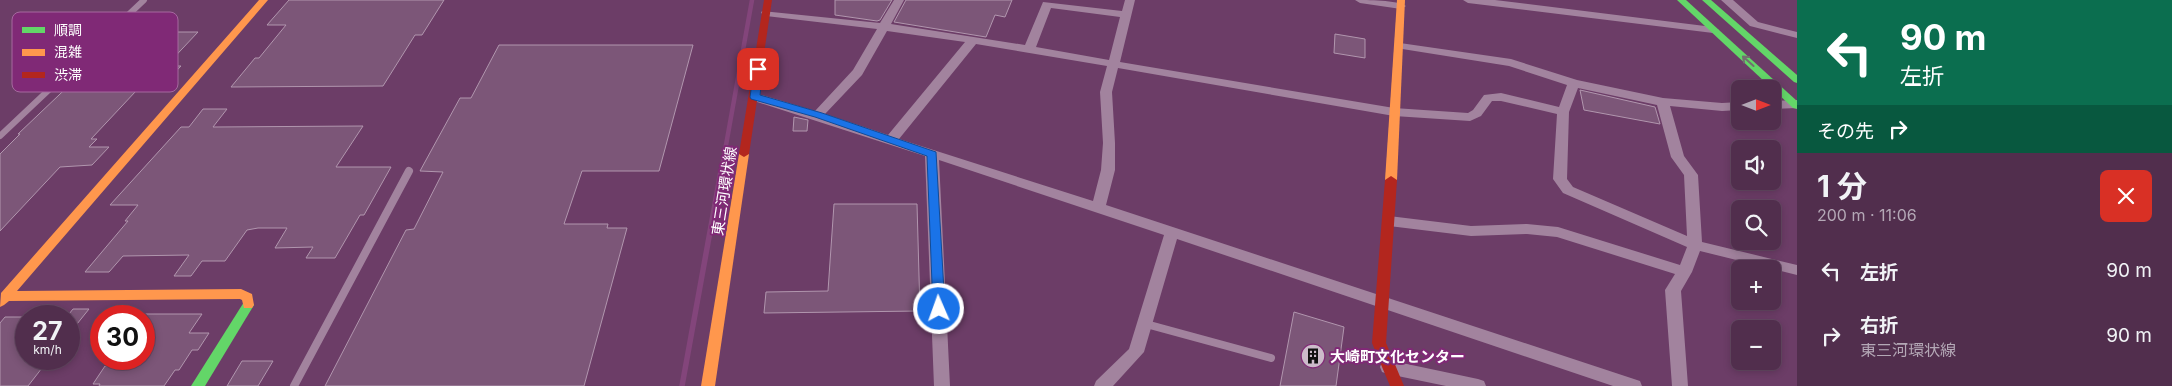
<!DOCTYPE html>
<html lang="ja">
<meta charset="utf-8">
<style>
body{margin:0;font-family:Inter,"Noto Sans JP",sans-serif;background:#573654;color:#f1f3f6;height:100vh;display:flex;flex-direction:column;font-size:19px;white-space:nowrap}
*{box-sizing:border-box;margin:0}
p{font-size:16px;color:#b4a8b6}
.icon{flex:none;width:28px;height:28px;fill:none;stroke:currentColor;stroke-width:2;stroke-linecap:round;stroke-linejoin:round}
.map{position:relative;flex:1;overflow:hidden}
.sheet{display:flex;flex-direction:column;background:#512e4d;width:375px}
.sheet>*{flex:none}
.hud{background:#0b6e4f;color:#fff;overflow:hidden}
.needle{width:32px;rotate:90deg}
.buttons{position:absolute;left:1731px;top:80px;display:grid;gap:10px}
.buttons a{display:grid;place-items:center;width:50px;height:50px;border-radius:8px;background:#512e4d;box-shadow:0 2px 8px #0003,0 0 0 1px #674a65;font-size:25px}
.speed{position:absolute;left:15px;top:305px;display:flex;gap:10px;font-size:25px;font-weight:700;text-align:center}
.speed>*{display:grid;place-content:center;width:65px;height:65px;border-radius:50%;background:#512e4d;box-shadow:0 2px 8px #0003,0 0 0 1px #674a65;line-height:1}
.speed small{font-size:12px;font-weight:400}
.speed .limit{border:8px solid #d22;background:#fff;color:#111}
.pin{position:absolute;display:grid;place-items:center;width:42px;height:42px;color:#fff;margin:-21px;border-radius:10px;box-shadow:0 2px 8px #0006}
.me{position:absolute;width:55px;margin:-28px;rotate:358deg;stroke-linejoin:round;filter:drop-shadow(0 0 4px #0008)}
.turn{display:flex;align-items:center;gap:18px;height:105px;padding:0 20px;font-size:22px}
.turn .icon{width:65px;height:65px;stroke-width:2.5}
.turn b{display:block;font-size:35px;line-height:42px}
.then{display:flex;align-items:center;height:48px;padding:0 20px;background:#0003;gap:10px;font-size:19px}
.round{display:grid;place-items:center;flex:none;width:52px;height:52px;border-radius:8px;background:#573654}
.headline{display:flex;align-items:center;justify-content:space-between;height:85px;padding:0 20px}
h1{font-size:30px;font-weight:700;line-height:38px}
ul{padding:0;list-style:none}
li{display:flex;align-items:center;gap:15px;height:65px;padding:0 20px}
li div{flex:1}
li b{display:block;font-size:19px}
li em{font-style:normal}
main{display:flex;flex:1;min-height:0}
.map>svg:first-child{display:block}
</style>
<main>
<div class="map">
<svg width="1797" height="386" viewBox="0 0 1797 386">
<rect width="100%" height="100%" fill="#6c3d67"/>
<g fill="none" stroke-linecap="round" stroke-linejoin="round">
<polyline stroke="#83457b" stroke-width="4.5" points="721,173 752,0"/>
<polyline stroke="#83457b" stroke-width="5.5" points="682,386 721,171"/>
</g>
<g fill="#7c5678" stroke="#b196ae">
<polygon points="289,0 444,0 422,35 415,35 383,86 231,87 255,58 259,58 286,25 267,25"/>
<polygon points="835,0 892,0 880,20 877,21 835,15"/>
<polygon points="906,0 1012,0 1005,17 995,15 986,37 894,22"/>
<polygon points="121,32 198,32 166,66 181,66 160,88 136,91 91,139 97,139 89,147 109,147 92,165 60,167 0,231 0,154 20,134 18,134 100,56 96,56"/>
<polygon points="1335,34 1365,39 1365,58 1334,53"/>
<polygon points="499,45 693,45 659,171 582,171 564,224 608,224 607,228 627,228 584,386 325,386 406,230 414,229 443,172 420,171 460,98 471,98"/>
<polygon points="1580,90 1655,107 1660,124 1584,110"/>
<polygon points="203,109 227,109 213,127 363,126 336,167 391,167 364,215 360,215 335,258 306,258 313,247 275,248 287,228 258,228 247,230 225,261 202,261 191,276 174,276 189,255 123,256 109,272 85,272 128,221 125,221 138,205 110,205 181,127 189,127"/>
<polygon points="794,117 808,120 807,131 793,131"/>
<polygon points="834,204 917,204 920,311 764,313 766,292 828,291"/>
<polygon points="73,309 89,309 69,334 69,314"/>
<polygon points="1294,312 1344,327 1336,386 1280,386"/>
<polygon points="144,314 202,314 189,333 209,333 198,350 192,350 179,370 175,370 164,386 99,386 100,384 93,384 105,366 113,366 118,359 144,359"/>
<polygon points="5,317 26,317 26,359 49,359 28,386 0,386 0,323"/>
<polygon points="242,361 273,361 258,386 227,386"/>
</g>
<g fill="none" stroke-linecap="round" stroke-linejoin="round">
<polyline stroke="#a2839e" stroke-width="6" points="0,136 144,0"/>
<g stroke="#a2839e" stroke-width="8">
<polyline points="1146,324 1271,358"/>
<polyline points="294,386 409,171"/>
</g>
<g fill="#a2839e" fill-rule="evenodd">
<path d="M 894,0 L 904,0 L 891,24 L 1025,45 L 1043,2 L 1122,11 L 1125,0 L 1135,0 L 1120,62 L 1394,108 L 1468,113 L 1473,110 L 1484,95 L 1501,93 L 1559,107 L 1567,85 L 1509,66 L 1396,48 L 1394,46 L 1400,43 L 1511,59 L 1577,80 L 1663,98 L 1722,103 L 1740,102 L 1740,110 L 1722,111 L 1670,106 L 1684,156 L 1698,175 L 1702,242 L 1797,265 L 1797,275 L 1700,251 L 1692,272 L 1681,291 L 1688,386 L 1672,386 L 1665,290 L 1675,274 L 1557,237 L 1527,234 L 1471,236 L 1389,226 L 1384,224 L 1382,221 L 1384,218 L 1389,216 L 1471,226 L 1527,224 L 1558,227 L 1680,265 L 1687,247 L 1563,193 L 1553,179 L 1557,114 L 1501,101 L 1492,101 L 1481,116 L 1470,121 L 1394,116 L 1118,68 L 1112,92 L 1115,143 L 1115,170 L 1106,205 L 1640,381 L 1642,386 L 1613,386 L 1177,239 L 1144,352 L 1113,386 L 1094,386 L 1096,381 L 1129,349 L 1164,235 L 939,160 L 950,386 L 934,386 L 925,156 L 751,100 L 749,97 L 755,93 L 815,111 L 853,70 L 877,29 L 766,16 L 761,13 L 762,11 L 880,23 ZM 1051,8 L 1120,17 L 1109,60 L 1036,47 ZM 887,31 L 965,42 L 888,135 L 825,114 L 862,75 ZM 976,44 L 1107,66 L 1100,92 L 1103,143 L 1101,170 L 1093,201 L 899,139 ZM 1578,88 L 1657,105 L 1671,157 L 1684,175 L 1687,236 L 1573,187 L 1567,179 L 1569,112 Z"/>
<path d="M 1355,0 C 1367,0 1397,0 1406,6 L 1401,9 L 1360,3 Z"/>
<polygon points="1463,0 1495,0 1713,27 1719,30 1713,33 1468,3"/>
<polygon points="1721,0 1733,0 1758,22 1797,32 1797,38 1750,26"/>
<polygon points="1797,100 1797,108 1772,109 1772,101"/>
<polygon points="1388,360 1478,379 1484,381 1486,386 1446,386 1388,374 1382,372 1380,367 1382,362"/>
</g>
<g fill="#63d668" fill-rule="evenodd">
<polygon points="1677,0 1686,0 1797,101 1797,109 1793,108"/>
<polygon points="1702,0 1711,0 1797,75 1797,83 1794,82"/>
<polygon points="248,300 252,302 254,305 205,386 191,386 244,302"/>
</g>
<g fill="#ff974d" fill-rule="evenodd">
<polygon points="259,0 268,0 17,291 241,289 252,294 254,305 252,308 244,308 242,300 240,299 9,301 4,305 0,307 1,293"/>
<polygon points="1397,0 1405,0 1397,180 1391,184 1385,180"/>
<polygon points="744,151 749,154 715,386 701,386 739,154"/>
</g>
<g fill="#b3261e" fill-rule="evenodd">
<polygon points="764,0 772,0 749,154 744,157 739,154"/>
<polygon points="1391,176 1397,180 1386,343 1404,386 1390,386 1372,343 1385,180"/>
</g>
</g>
<defs><path id="oneway-shaft" d="M-6 0H5M1.5-3L5.5 0L1.5 3" fill="none" stroke-width="1.6" stroke-linecap="round" stroke-linejoin="round" transform="scale(1.25)"/></defs>
<use stroke="#746e70" href="#oneway-shaft" transform="translate(1748 61) rotate(-138)"/>
<polygon fill="#1a73e8" stroke="#114b97" points="758,66 763,69 760,95 822,113 936,152 945,309 944,312 934,312 933,309 927,156 815,117 751,99 750,97 754,69"/>
<defs>
<g id="building-disc" transform="scale(1.25)"><circle r="9.5" fill="#ccbbca" stroke="#802976"/><path d="M-4-6H4V6H1V3H-1V6H-4ZM-2.5-4.3h1.7v1.8h-1.7ZM.8-4.3h1.7v1.8H.8ZM-2.5-1h1.7V.8h-1.7ZM.8-1h1.7V.8H.8Z" fill="#111"/></g>
</defs>
<g fill-rule="evenodd">
<use href="#building-disc" x="1313" y="356"/>
</g>
<g text-anchor="middle" dominant-baseline="central" stroke-width="4" stroke-linejoin="round" paint-order="stroke">
<g font-size="15" fill="#fff" stroke="#802976">
<text transform="translate(724 191) rotate(-81)">東三河環状線</text>
</g>
<g font-size="15" font-weight="bold" fill="#fff" stroke="#802976" text-anchor="start">
<text x="1330" y="356">大崎町文化センター</text>
</g>
</g>
<rect x="12" y="12" width="166" height="80" rx="8" fill="#802976" stroke="#a6699f" stroke-width="1"/>
<rect x="22" y="27" width="23" height="6" fill="#63d668"/>
<rect x="22" y="49" width="23" height="7" fill="#ff974d"/>
<rect x="22" y="72" width="23" height="6" fill="#b3261e"/>
<g font-size="14" fill="#fff">
<text x="54" y="35">順調</text>
<text x="54" y="57">混雑</text>
<text x="54" y="80">渋滞</text>
</g>
</svg>
<div class="buttons">
<a><svg class="needle" viewBox="-14 -14 28 28"><path d="M0-13l5 13h-10z" fill="#e53935"/><path d="M0 13l5-13h-10z" fill="#b4a8b6"/></svg></a>
<a><svg class="icon" aria-label="sound" viewBox="0 0 24 24"><path d="M4 9h4l5-4v14l-5-4H4zM17 9q2 3 0 6"/></svg></a>
<a><svg class="icon" aria-label="search" viewBox="0 0 24 24"><circle cx="10" cy="10" r="6"/><path d="M15 15l6 6"/></svg></a>
<a>+</a>
<a>−</a>
</div>
<div class="speed"><div>27<small>km/h</small></div><div class="limit">30</div></div>
<div class="pin" style="left:758px;top:69px;background:#d93025"><svg class="icon" aria-label="arrive" viewBox="0 0 24 24"><path d="M6 21V4h12l-3 4 3 4H6"/></svg></div>
<svg class="me" style="left:939px;top:309px" viewBox="-20 -20 40 40"><circle r="17" fill="#1a73e8" stroke="#fff" stroke-width="3"/><path d="M0-11L8 9 0 5-8 9z" fill="#fff"/></svg>
</div>
<section class="sheet">
<div class="hud">
<div class="turn"><svg class="icon" aria-label="left" viewBox="0 0 24 24"><path d="M17 20v-9H6M10 6l-5 5 5 5"/></svg><div><b>90 m</b>左折</div></div>
<div class="then">その先<svg class="icon" aria-label="right" viewBox="0 0 24 24"><path d="M7 20v-9h11M14 6l5 5-5 5"/></svg></div>
</div>
<div class="headline"><div><h1>1 分</h1><p>200 m · 11:06</p></div><a class="round" style="background:#d93025;color:#fff"><svg class="icon" aria-label="close" viewBox="0 0 24 24"><path d="M6 6l12 12M18 6L6 18"/></svg></a></div>
<ul>
<li><svg class="icon" aria-label="left" viewBox="0 0 24 24"><path d="M17 20v-9H6M10 6l-5 5 5 5"/></svg><div><b>左折</b></div><em>90 m</em></li>
<li><svg class="icon" aria-label="right" viewBox="0 0 24 24"><path d="M7 20v-9h11M14 6l5 5-5 5"/></svg><div><b>右折</b><p>東三河環状線</p></div><em>90 m</em></li>
</ul>
</section>
</main>
